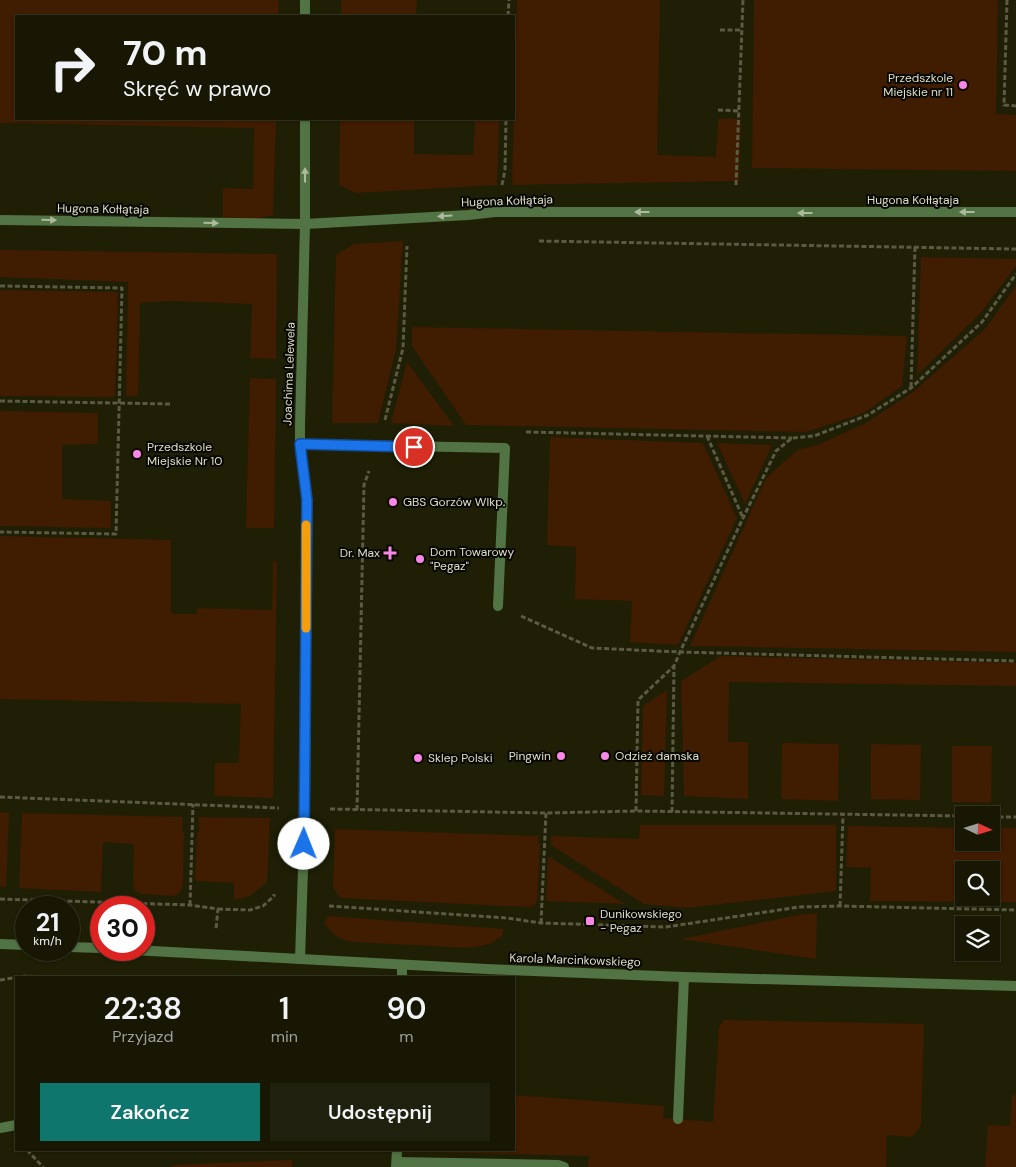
<!DOCTYPE html>
<html lang="pl">
<meta charset="utf-8">
<style>
body{margin:0;font-family:"DM Sans",sans-serif;background:#20200e;color:#f1f3f6;height:100vh;display:flex;flex-direction:column;font-size:19px;white-space:nowrap}
*{box-sizing:border-box;margin:0}
p{font-size:16px;color:#9e9f9a}
.icon{flex:none;width:28px;height:28px;fill:none;stroke:currentColor;stroke-width:2;stroke-linecap:round;stroke-linejoin:round}
.map{position:relative;flex:1;overflow:hidden}
.sheet{position:absolute;left:15px;top:976px;width:500px;height:175px;display:flex;flex-direction:column;background:#171704;border-radius:0px;box-shadow:0 1px 4px #0004,0 0 0 1px #363626}
.sheet>*{flex:none}
.guide{position:absolute;left:15px;top:15px;width:500px;height:105px;border-radius:0px;box-shadow:0 1px 4px #0004,0 0 0 1px #363626;background:#171704;color:#f1f3f6;overflow:hidden}
.needle{width:32px;rotate:94deg}
.fabs{position:absolute;left:955px;top:806px;display:grid;gap:10px}
.fabs a{display:grid;place-items:center;width:45px;height:45px;border-radius:0px;background:#171704;box-shadow:0 1px 4px #0004,0 0 0 1px #363626;font-size:25px}
.speed{position:absolute;left:15px;top:896px;display:flex;gap:10px;font-size:25px;font-weight:700;text-align:center}
.speed>*{display:grid;place-content:center;width:65px;height:65px;border-radius:50%;background:#171704;box-shadow:0 1px 4px #0004,0 0 0 1px #363626;line-height:1}
.speed small{font-size:12px;font-weight:400}
.speed .limit{border:8px solid #d22;background:#fff;color:#111}
.pin{position:absolute;display:grid;place-items:center;width:42px;height:42px;color:#fff;margin:-21px;border:2px solid #fff;border-radius:50%;box-shadow:0 1px 5px #0007}
.me{position:absolute;width:55px;margin:-28px;rotate:1deg;stroke-linejoin:round;filter:drop-shadow(0 0 4px #0008)}
.turn{display:flex;align-items:center;gap:18px;height:105px;padding:0 25px;font-size:22px}
.turn .icon{width:65px;height:65px;stroke-width:2.5}
.turn b{display:block;font-size:35px;line-height:42px}
.eta{display:flex;justify-content:space-evenly;align-items:center;height:85px;text-align:center}
.eta b{font-size:30px;font-weight:600;line-height:35px}
.button{display:flex;gap:10px;margin-top:auto;padding:10px 25px}
.button a{flex:1;height:58px;border-radius:0px;background:#0f766e;color:#fff;font-size:20px;font-weight:600;line-height:58px;text-align:center}
.button a+a{background:#20200e;color:#f1f3f6}
.map>svg:first-child{display:block}
</style>
<div class="map">
<svg width="1016" height="1167" viewBox="0 0 1016 1167">
<rect width="100%" height="100%" fill="#1f1f05"/>
<g fill="#401c00" fill-rule="evenodd">
<polygon points="0,0 279,0 278,16 16,16 16,119 276,119 273,215 256,219 223,219 223,188 253,189 254,128 0,123"/>
<polygon points="341,0 417,0 416,16 341,16"/>
<polygon points="517,0 660,0 657,155 716,157 718,119 741,119 739,181 512,185"/>
<polygon points="754,0 998,0 996,114 1016,115 1016,171 752,168"/>
<polygon points="340,119 414,119 414,154 473,155 475,119 499,119 497,185 356,193 339,185"/>
<polygon points="403,241 396,349 378,423 332,423 336,255 354,244"/>
<polygon points="0,250 277,254 276,359 250,358 252,304 173,301 140,303 138,396 126,396 128,282 0,277"/>
<polygon points="921,257 1016,259 1016,266 979,315 917,375"/>
<polygon points="1016,286 1016,652 690,646 766,478 797,450 817,445 866,423 913,392 985,329"/>
<polygon points="0,290 118,292 115,397 0,396"/>
<polygon points="412,327 907,336 902,386 864,413 806,432 466,425 412,346"/>
<polygon points="407,362 454,426 391,423"/>
<polygon points="250,378 276,379 274,528 246,528"/>
<polygon points="0,411 98,413 98,444 62,445 62,499 111,501 111,528 0,526"/>
<polygon points="550,437 703,443 737,518 678,645 630,642 632,601 575,599 576,547 547,545"/>
<polygon points="717,443 772,445 745,504"/>
<polygon points="0,536 171,540 171,614 197,614 197,608 272,610 273,560 277,563 273,798 214,796 215,763 239,763 241,704 0,699"/>
<polygon points="721,656 1016,663 1016,686 729,682 728,742 748,742 748,799 684,796 681,681"/>
<polygon points="667,690 664,796 641,795 643,706"/>
<polygon points="782,743 839,744 838,801 781,799"/>
<polygon points="871,744 921,745 920,800 871,799"/>
<polygon points="952,746 992,746 991,803 952,802"/>
<polygon points="0,812 9,813 6,887 0,886"/>
<polygon points="22,813 183,817 182,832 184,832 183,885 180,892 175,896 141,894 136,892 133,886 134,844 103,842 101,892 19,888"/>
<polygon points="199,817 270,818 267,882 250,896 234,900 234,883 195,881 197,833 199,832"/>
<polygon points="640,825 836,825 836,891 686,908 644,904 551,845 551,836 639,839"/>
<path d="M 848,826 L 964,828 L 964,842 L 991,842 L 991,828 L 1016,828 L 1016,902 L 870,901 L 871,868 L 846,867 ZM 964,870 L 991,870 L 991,898 L 964,898 Z"/>
<path d="M 335,829 L 539,836 L 538,843 L 540,844 L 537,900 C 535,905 533,907 528,907 L 341,898 L 333,888 Z"/>
<polygon points="548,856 625,904 546,901"/>
<polygon points="817,913 816,959 681,939 798,915"/>
<path d="M 329,916 L 504,929 L 502,936 L 490,944 L 468,948 L 353,942 C 337,939 333,935 324,922 Z"/>
<polygon points="724,1020 924,1024 921,1125 912,1137 887,1135 886,1167 588,1167 589,1156 423,1152 422,1150 514,1150 514,1095 664,1106 663,1118 713,1122 719,1027"/>
<polygon points="1012,1095 1016,1095 1016,1167 985,1167 988,1125 1010,1126"/>
<polygon points="292,1160 292,1167 172,1167 173,1165"/>
</g>
<g fill="none" stroke-linecap="round" stroke-linejoin="round">
<g stroke="#5b5b44" stroke-width="3" stroke-dasharray="5 2.5" stroke-linecap="butt">
<polyline points="1007,0 1004,105 1016,106"/>
<polyline points="508,16 509,0"/>
<polyline points="720,30 742,30"/>
<polyline points="718,110 739,111"/>
<polyline points="502,185 505,170 506,119"/>
<polyline points="736,185 743,0"/>
<polyline points="539,241 1016,249"/>
<polyline points="0,286 122,288 116,534 0,532"/>
<polyline points="911,387 915,247"/>
<polyline points="0,401 171,404"/>
<polyline points="385,420 403,348 407,246"/>
<polyline points="526,432 792,438"/>
<polyline points="707,436 743,518"/>
<polyline points="521,616 592,648 680,652 1016,661"/>
<polyline points="0,797 279,808"/>
<polyline points="330,809 546,813 636,811 964,816"/>
<polyline points="357,810 364,485 369,471"/>
<polyline points="636,811 638,700 674,666 680,652 743,518 776,451 792,438 814,436 868,415 911,388 982,322 1016,274"/>
<polyline points="672,812 674,667"/>
<polyline points="991,817 1016,817"/>
<polyline points="0,899 190,905 218,909 216,929"/>
<polyline points="190,905 193,804"/>
<polyline points="329,906 507,918 541,923 666,927 799,907 840,906 1016,910"/>
<polyline points="840,906 843,815"/>
<polyline points="218,909 250,910 263,906 274,896 274,894"/>
<polyline points="541,923 546,813"/>
<polyline points="0,980 25,976 60,978"/>
<polyline points="27,1150 43,1167"/>
</g>
<g stroke="#527444" stroke-width="10">
<polyline points="300,444 505,448 498,606"/>
<polyline points="678,1119 684,977"/>
<polyline points="0,1128 16,1125"/>
</g>
<g stroke="#527444" stroke-width="10">
<polyline points="305,16 305,0"/>
<polyline points="0,220 305,224 468,215 495,212 1016,212"/>
<polyline points="0,944 26,945"/>
<polyline points="69,947 101,948"/>
<polyline points="133,950 486,969 684,977 1016,986"/>
<polyline points="300,959 305,809 307,500 300,444 300,426 305,224 305,119"/>
<polyline points="402,978 402,965"/>
<polyline points="397,1162 558,1165 564,1167"/>
<polyline points="396,1167 397,1150"/>
</g>
</g>
<defs><path id="oneway-solid" d="M-6-.8H1V-3.2L6.5 0L1 3.2V.8H-6Z" transform="scale(1.25)"/></defs>
<g fill="#adba9e">
<use href="#oneway-solid" transform="translate(305 175) rotate(-90)"/>
<use href="#oneway-solid" transform="translate(642 212) rotate(-180)"/>
<use href="#oneway-solid" transform="translate(967 212) rotate(180)"/>
<use href="#oneway-solid" transform="translate(805 213) rotate(180)"/>
<use href="#oneway-solid" transform="translate(445 216) rotate(177)"/>
<use href="#oneway-solid" transform="translate(49 220) rotate(1)"/>
<use href="#oneway-solid" transform="translate(211 223) rotate(1)"/>
</g>
<g fill="none" stroke-linecap="round" stroke-linejoin="round">
<g stroke="#114b97" stroke-width="12">
<polyline id="route" points="304,844 307,500 300,444 414,447"/>
</g>
<use href="#route" stroke="#1a73e8" stroke-width="9"/>
<polyline stroke="#f59e0b" stroke-width="9" points="306,628 306,525"/>
</g>
<g fill="#f987e8" stroke="#080801" stroke-width="2">
<circle cx="963" cy="85" r="5"/>
<circle cx="137" cy="454" r="5"/>
<circle cx="393" cy="502" r="5"/>
<path d="M387.5 545.5h5v5h5v5h-5v5h-5v-5h-5v-5h5z"/>
<circle cx="420" cy="559" r="5"/>
<circle cx="561" cy="756" r="5"/>
<circle cx="605" cy="756" r="5"/>
<circle cx="418" cy="758" r="5"/>
<rect x="585" y="916" width="10" height="10" rx="2.5"/>
</g>
<g text-anchor="middle" dominant-baseline="central" stroke-width="4" stroke-linejoin="round" paint-order="stroke">
<g font-size="12" fill="#dedfcf" stroke="#080801" text-anchor="start">
<text x="953" y="78" text-anchor="end">Przedszkole<tspan x="953" dy="14">Miejskie nr 11</tspan></text>
<text x="147" y="447">Przedszkole<tspan x="147" dy="14">Miejskie Nr 10</tspan></text>
<text x="403" y="502">GBS Gorzów Wlkp.</text>
<text x="430" y="552">Dom Towarowy<tspan x="430" dy="14">"Pegaz"</tspan></text>
<text x="380" y="553" text-anchor="end">Dr. Max</text>
<text x="551" y="756" text-anchor="end">Pingwin</text>
<text x="615" y="756">Odzież damska</text>
<text x="428" y="758">Sklep Polski</text>
<text x="600" y="914">Dunikowskiego<tspan x="600" dy="14">- Pegaz</tspan></text>
</g>
<g font-size="12" fill="#dedfcf" stroke="#080801">
<text x="913" y="200">Hugona Kołłątaja</text>
<text transform="translate(507 201) rotate(-2)">Hugona Kołłątaja</text>
<text transform="translate(103 209) rotate(1)">Hugona Kołłątaja</text>
<text transform="translate(289 374) rotate(-88)">Joachima Lelewela</text>
<text transform="translate(575 960) rotate(2)">Karola Marcinkowskiego</text>
</g>
</g>
</svg>
<div class="fabs">
<a><svg class="needle" viewBox="-14 -14 28 28"><path d="M0-13l5 13h-10z" fill="#e53935"/><path d="M0 13l5-13h-10z" fill="#9e9f9a"/></svg></a>
<a><svg class="icon" aria-label="search" viewBox="0 0 24 24"><circle cx="10" cy="10" r="6"/><path d="M15 15l6 6"/></svg></a>
<a><svg class="icon" aria-label="layers" viewBox="0 0 24 24"><path d="M12 4l9 5-9 5-9-5zM3 14l9 5 9-5"/></svg></a>
</div>
<div class="speed"><div>21<small>km/h</small></div><div class="limit">30</div></div>
<div class="pin" style="left:414px;top:447px;background:#d93025"><svg class="icon" aria-label="arrive" viewBox="0 0 24 24"><path d="M6 21V4h12l-3 4 3 4H6"/></svg></div>
<svg class="me" style="left:304px;top:844px" viewBox="-20 -20 40 40"><circle r="19" fill="#fff"/><path d="M0-13L10 11 0 6-10 11z" fill="#1a73e8"/></svg>
<div class="guide">
<div class="turn"><svg class="icon" aria-label="right" viewBox="0 0 24 24"><path d="M7 20v-9h11M14 6l5 5-5 5"/></svg><div><b>70 m</b>Skręć w prawo</div></div>
</div>
<section class="sheet">
<div class="eta">
<div><b>22:38</b><p>Przyjazd</p></div>
<div><b>1</b><p>min</p></div>
<div><b>90</b><p>m</p></div>
</div>
<div class="button"><a>Zakończ</a><a>Udostępnij</a></div>
</section>
</div>
